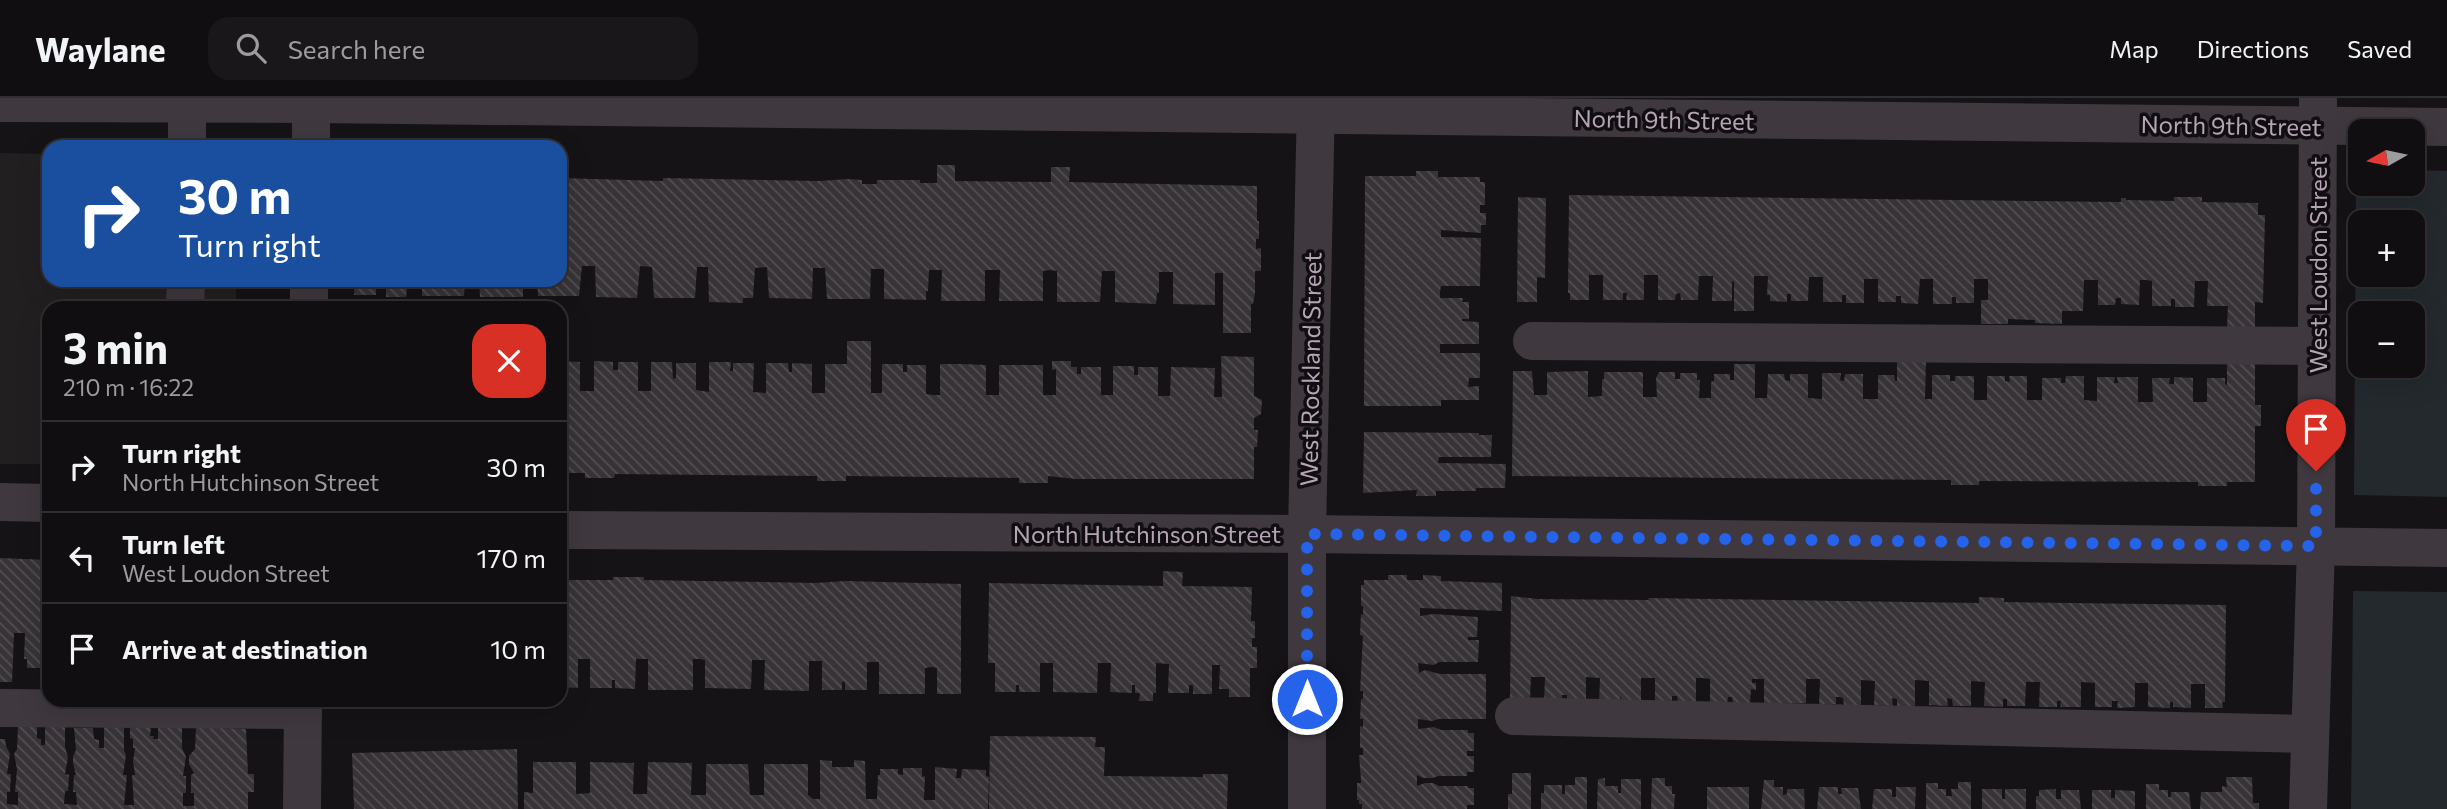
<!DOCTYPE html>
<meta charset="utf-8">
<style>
body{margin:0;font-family:Commissioner,sans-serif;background:#191719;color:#f1f3f6;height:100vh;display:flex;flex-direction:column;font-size:26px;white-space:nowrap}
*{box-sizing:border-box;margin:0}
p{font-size:23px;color:#9c9c9f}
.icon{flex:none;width:38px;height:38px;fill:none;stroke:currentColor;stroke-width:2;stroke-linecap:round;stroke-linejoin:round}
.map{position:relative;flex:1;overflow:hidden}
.side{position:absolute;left:42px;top:203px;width:525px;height:406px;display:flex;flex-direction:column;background:#100e10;border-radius:21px;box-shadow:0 7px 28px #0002,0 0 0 2px #302e30}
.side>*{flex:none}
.hud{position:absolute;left:42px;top:42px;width:525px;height:147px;border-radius:21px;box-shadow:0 7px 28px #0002,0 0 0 2px #302e30;background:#1a4fa0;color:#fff;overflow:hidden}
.needle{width:46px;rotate:261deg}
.tools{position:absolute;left:2348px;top:21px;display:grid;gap:14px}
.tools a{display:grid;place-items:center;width:77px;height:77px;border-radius:14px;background:#100e10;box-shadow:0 7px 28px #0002,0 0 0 2px #302e30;font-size:35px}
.pin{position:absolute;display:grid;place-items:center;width:60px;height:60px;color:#fff;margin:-72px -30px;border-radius:50% 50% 50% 0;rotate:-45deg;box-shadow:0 0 7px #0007}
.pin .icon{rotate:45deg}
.me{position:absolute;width:77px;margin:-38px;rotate:0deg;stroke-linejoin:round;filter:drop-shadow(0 0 5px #0008)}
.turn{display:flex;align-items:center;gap:24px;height:147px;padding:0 21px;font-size:32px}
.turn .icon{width:91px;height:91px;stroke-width:2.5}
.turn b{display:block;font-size:49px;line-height:60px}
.round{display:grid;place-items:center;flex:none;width:74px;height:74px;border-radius:21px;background:#191719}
.overview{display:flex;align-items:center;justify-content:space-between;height:119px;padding:0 21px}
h1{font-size:42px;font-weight:700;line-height:52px}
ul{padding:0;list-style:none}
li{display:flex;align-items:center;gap:21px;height:91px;padding:0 21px;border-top:2px solid #302e30}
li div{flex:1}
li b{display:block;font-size:26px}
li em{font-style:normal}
header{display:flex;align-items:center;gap:42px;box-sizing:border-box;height:98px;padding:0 35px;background:#100e10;border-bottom:2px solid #302e30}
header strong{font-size:33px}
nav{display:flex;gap:38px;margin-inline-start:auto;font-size:24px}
.search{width:490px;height:63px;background:#191719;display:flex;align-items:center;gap:18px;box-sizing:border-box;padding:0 24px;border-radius:21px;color:#9c9c9f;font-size:26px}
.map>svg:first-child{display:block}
</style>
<header>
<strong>Waylane</strong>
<div class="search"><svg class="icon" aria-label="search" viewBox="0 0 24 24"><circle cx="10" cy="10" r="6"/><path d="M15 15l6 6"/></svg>Search here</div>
<nav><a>Map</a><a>Directions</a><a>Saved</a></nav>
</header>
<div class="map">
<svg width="2447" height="711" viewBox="0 0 2447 711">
<defs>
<pattern id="building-back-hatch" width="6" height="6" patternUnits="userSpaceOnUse" patternTransform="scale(1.75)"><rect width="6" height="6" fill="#373336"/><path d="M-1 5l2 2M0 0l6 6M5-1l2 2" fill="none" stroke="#524e51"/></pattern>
</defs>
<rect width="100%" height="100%" fill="#151315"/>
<polygon fill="#221f21" points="0,55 49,56 49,182 236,182 236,210 49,210 49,366 0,366"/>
<g fill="#23292d" fill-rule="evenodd">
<path d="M 2356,71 L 2361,71 L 2361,86 L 2413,86 L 2413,72 L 2447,73 L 2447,399 L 2354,397 ZM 2361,124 L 2413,124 L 2413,177 L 2361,177 ZM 2361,215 L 2413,215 L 2413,268 L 2361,268 Z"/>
<polygon points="2353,493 2447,494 2447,711 2351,711"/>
</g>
<g fill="url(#building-back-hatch)">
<polygon points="937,67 955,67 955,83 1051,84 1051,69 1070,69 1069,84 1257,88 1257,123 1259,123 1259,141 1256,141 1256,151 1261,150 1261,173 1255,173 1255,195 1253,206 1251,206 1251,235 1223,235 1223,175 1215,175 1215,207 1173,206 1173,174 1159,174 1159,195 1157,195 1156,206 1115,204 1115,173 1102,173 1100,204 1057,204 1057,173 1050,172 1043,173 1043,203 999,203 1000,172 985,172 985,203 941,203 942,172 929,172 928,193 926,193 926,202 884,201 884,171 871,171 870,201 827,201 825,170 813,170 812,201 769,200 767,169 755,170 753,200 743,200 743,205 709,204 708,169 697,169 695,200 654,200 652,169 640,168 637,200 596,199 595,168 582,168 579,198 538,198 537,182 560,182 560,80 663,83 663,80 819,83 848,81 862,82 862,86 877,86 877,82 920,82 920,85 937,85"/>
<polygon points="1416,73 1438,73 1438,79 1480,79 1480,84 1485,84 1485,107 1480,107 1480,115 1486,115 1486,127 1481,127 1481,135 1441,132 1441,139 1481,140 1480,188 1441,188 1440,194 1440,200 1463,200 1462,204 1469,204 1469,221 1462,221 1462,223 1479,224 1479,246 1440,246 1440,255 1480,255 1480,280 1469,280 1468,289 1479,288 1479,302 1441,302 1441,308 1364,308 1365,78 1416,78"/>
<polygon points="1569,97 2119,104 2121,104 2121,100 2126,100 2126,102 2174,103 2174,99 2202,99 2202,104 2258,105 2258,117 2265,117 2263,205 2255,204 2255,230 2227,229 2228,208 2207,208 2208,183 2195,183 2194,209 2175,209 2175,201 2171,201 2171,208 2152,208 2152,183 2146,182 2140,182 2139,207 2121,206 2121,200 2116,200 2115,207 2098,207 2098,182 2084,182 2083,213 2062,213 2062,226 2035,225 2035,222 2008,221 2008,226 1981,226 1981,202 1988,202 1988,181 1974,181 1974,205 1956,205 1956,199 1952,199 1952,206 1933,206 1933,181 1920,181 1918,206 1901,205 1901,198 1896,198 1896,204 1878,204 1878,181 1864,181 1864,205 1846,205 1846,197 1842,197 1842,204 1823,204 1823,179 1809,179 1808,203 1791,203 1791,196 1787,196 1787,204 1770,203 1770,197 1767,197 1768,178 1754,178 1754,213 1734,213 1734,184 1732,183 1732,203 1712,203 1713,178 1699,178 1698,202 1681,202 1680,195 1676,196 1675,202 1658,202 1658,177 1644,177 1644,202 1626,202 1627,195 1623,195 1623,202 1603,202 1603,177 1589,177 1589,202 1570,202 1570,195 1568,195"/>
<polygon points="1518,99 1546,100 1545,180 1537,179 1537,204 1517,204"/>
<polygon points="355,182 408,182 406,199 386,199 386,188 376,189 376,197 354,197"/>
<polygon points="422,182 465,182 464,198 422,198"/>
<polygon points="479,182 523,182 523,199 480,199"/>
<polygon points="847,243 871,243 871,295 882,295 882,266 903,266 903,274 907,274 907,267 926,267 926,296 933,297 940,297 940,266 962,266 986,267 986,297 999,297 999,267 1043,267 1043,297 1056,297 1056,271 1052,272 1052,263 1071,263 1071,269 1077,269 1077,276 1081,276 1081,269 1101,269 1101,297 1113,297 1113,268 1134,268 1134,277 1138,277 1138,269 1158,269 1158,298 1170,298 1171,269 1215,270 1214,299 1222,299 1221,258 1254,259 1254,298 1262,302 1261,316 1254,320 1254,332 1258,332 1257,349 1254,349 1254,381 1076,381 1048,378 1048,385 1019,385 1019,380 846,378 846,383 817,383 817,378 615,376 614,380 585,380 585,375 560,375 560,263 580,264 580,293 594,293 594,263 613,264 613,272 618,272 618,264 638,264 638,293 651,293 651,264 672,264 673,281 676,280 676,265 696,265 696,292 709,294 709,264 731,264 730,273 733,273 733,265 754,265 753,294 766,295 766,265 788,265 789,274 792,274 792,265 812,266 812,295 825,295 825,266 847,266"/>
<polygon points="1897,261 1926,261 1925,301 1932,301 1932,277 1950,277 1950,283 1955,283 1955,278 1974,278 1974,302 1987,302 1987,278 2005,278 2005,283 2010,284 2009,278 2027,278 2027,302 2042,302 2042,280 2061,280 2061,285 2065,285 2066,278 2084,278 2084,302 2097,303 2097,279 2115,279 2114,285 2118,285 2117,279 2138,279 2138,304 2153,304 2152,280 2170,280 2169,286 2174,286 2174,279 2193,280 2193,304 2207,304 2207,280 2225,280 2225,286 2227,287 2227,265 2255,266 2255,307 2261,307 2261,328 2255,328 2255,384 2227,384 2227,388 2198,388 2198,384 1979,383 1979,387 1951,387 1951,382 1512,378 1513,273 1532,273 1534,297 1547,297 1547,274 1588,273 1588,299 1602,298 1602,281 1604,282 1604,274 1643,274 1643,299 1657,299 1656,280 1659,274 1675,274 1675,281 1680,281 1680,275 1697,275 1697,282 1700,282 1699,300 1711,300 1711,284 1714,283 1714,276 1730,276 1730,282 1734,282 1734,266 1755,266 1755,300 1767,300 1768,276 1784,276 1785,282 1790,283 1790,276 1808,276 1808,300 1822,301 1822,275 1841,275 1840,282 1844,283 1845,276 1863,276 1863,301 1878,301 1878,277 1894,277 1895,283 1897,283"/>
<polygon points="1364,334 1479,335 1479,337 1492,337 1491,359 1439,359 1438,365 1506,366 1505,390 1476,390 1476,393 1436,393 1436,398 1416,398 1417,392 1363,395"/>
<polygon points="0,460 49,462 49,562 44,562 44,570 27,570 27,561 24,561 25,535 14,535 12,584 0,584"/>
<polygon points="1163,473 1183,474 1182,488 1252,489 1251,523 1255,523 1255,540 1252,540 1252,549 1257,549 1257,570 1250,570 1250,599 1229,599 1229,591 1219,591 1220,567 1212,567 1212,596 1193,596 1193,587 1189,587 1189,595 1168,595 1169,566 1156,565 1156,595 1153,595 1153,603 1139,603 1140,595 1135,595 1135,587 1132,587 1132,595 1110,594 1111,565 1098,565 1097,595 1053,594 1053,565 1040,565 1040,594 1019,594 1019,587 1016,587 1016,594 995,594 995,565 988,565 989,485 1163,488"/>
<polygon points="1388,477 1407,477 1407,482 1423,482 1423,477 1441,478 1441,483 1502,485 1502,513 1420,510 1420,518 1433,516 1478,519 1477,539 1468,539 1468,542 1479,542 1478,564 1439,564 1434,567 1418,565 1419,575 1425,572 1440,576 1486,576 1486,621 1439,621 1432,623 1418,621 1418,631 1434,629 1441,632 1468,632 1468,635 1474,635 1474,653 1467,653 1467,658 1474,658 1474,674 1467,674 1467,678 1438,678 1433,680 1423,680 1417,677 1417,688 1425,685 1433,685 1439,688 1468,688 1468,690 1474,690 1474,707 1467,707 1467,711 1362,711 1362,706 1359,706 1359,702 1357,702 1357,685 1361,685 1361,682 1359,657 1363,657 1363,650 1360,650 1360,628 1363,629 1363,621 1360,621 1361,601 1363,601 1363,593 1360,593 1363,538 1360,537 1361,516 1363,517 1363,508 1361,508 1361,487 1364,487 1364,482 1388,482"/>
<polygon points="613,479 644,479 644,482 816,485 846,483 961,486 961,596 937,596 937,570 932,569 925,570 925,596 879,596 879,564 867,564 867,592 845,592 845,584 842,584 842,592 822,592 822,563 809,563 809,593 764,592 765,562 752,562 751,591 705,590 705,562 700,561 693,561 693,592 648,592 648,561 636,561 635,591 615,590 615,582 612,582 612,590 590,590 590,561 578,561 578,590 560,589 560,482 613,482"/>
<polygon points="1511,498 1538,501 1649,502 1648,500 1979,505 1979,499 2004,500 2004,504 2226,507 2225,604 2222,604 2223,610 2205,610 2205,586 2191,586 2191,610 2173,609 2173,604 2170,604 2170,610 2148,609 2148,585 2135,585 2135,609 2117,610 2118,603 2112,603 2112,609 2095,609 2095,585 2081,584 2081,609 2060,609 2061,603 2057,603 2057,609 2039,609 2040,584 2026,584 2025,608 2007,608 2007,601 2003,601 2003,609 1984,608 1985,584 1971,583 1971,608 1953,608 1952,601 1947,600 1948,608 1929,607 1929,583 1915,582 1915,608 1897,608 1897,601 1892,600 1893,608 1874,607 1875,583 1861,582 1861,607 1844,607 1843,600 1840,599 1836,599 1836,606 1819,606 1820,581 1806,581 1806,605 1764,606 1764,581 1752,581 1752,585 1756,585 1756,592 1751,591 1750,605 1733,605 1732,599 1728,599 1727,605 1710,605 1710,581 1703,580 1696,580 1696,605 1678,604 1677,598 1672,598 1672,605 1655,604 1655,580 1641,580 1641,605 1621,605 1621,598 1619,604 1599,605 1600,580 1586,579 1586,604 1567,604 1567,597 1562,597 1562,604 1544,603 1545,579 1531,579 1530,603 1510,603"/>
<polygon points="18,628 37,628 37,640 41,641 41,647 45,647 45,628 65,628 65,649 68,659 65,676 69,677 68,693 65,693 64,706 77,707 76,694 73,694 74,677 76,677 73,665 73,658 76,652 74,630 93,630 94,641 99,642 99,650 104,650 104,629 124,629 124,653 126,657 123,677 127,677 124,707 134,707 132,677 135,677 133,663 135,650 133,650 133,641 130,640 130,629 151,629 150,638 154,638 153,641 158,641 158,630 182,630 182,650 186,659 183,678 186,678 186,695 183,695 183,708 194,708 194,695 191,695 191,677 194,675 189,666 189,658 195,651 196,629 246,631 248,676 254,676 254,694 248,694 248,711 0,711 0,641 5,641 6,648 10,656 7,676 11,676 10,694 7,694 7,706 18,707 18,694 15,694 17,671 14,656 17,651"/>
<polygon points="990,638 1096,639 1095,649 1105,649 1104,678 1203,679 1203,676 1228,676 1227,711 989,711"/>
<polygon points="517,651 518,711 354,711 352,655"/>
<polygon points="820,662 832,663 832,669 854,669 854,662 865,663 866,701 877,701 878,677 880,677 880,671 898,671 898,676 903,677 903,670 922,670 922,679 925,678 924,702 935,702 935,669 957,671 956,680 961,680 962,671 986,672 986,678 989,679 988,711 524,711 524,694 533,695 533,664 576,664 576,696 590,695 590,664 634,665 633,696 647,696 648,664 692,665 691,697 706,697 706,666 748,666 750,697 764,697 764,666 808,666 808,697 813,701 820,701"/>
<polygon points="1512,675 1531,675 1531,711 1508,711 1508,696 1512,696"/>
<polygon points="1575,679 1587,679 1587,711 1541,711 1541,695 1544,695 1544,687 1562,687 1562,696 1565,696 1565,687 1575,687"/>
<polygon points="2226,679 2252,679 2253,705 2259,705 2259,711 2200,711 2201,694 2222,694 2222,688 2227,689"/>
<polygon points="1605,680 1605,688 1618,688 1618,695 1621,695 1621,681 1641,681 1641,711 1597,711 1598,681"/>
<polygon points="1652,680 1665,680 1665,688 1672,688 1672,696 1675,696 1674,711 1651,711"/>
<polygon points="1764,682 1774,682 1774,689 1783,689 1783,697 1787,696 1787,691 1804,691 1805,711 1761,711"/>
<polygon points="1958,684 1971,684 1971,711 1926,711 1926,685 1938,685 1938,691 1946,691 1946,698 1952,698 1951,691 1958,691"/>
<polygon points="2146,686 2159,686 2159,692 2168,692 2168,699 2171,699 2171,694 2189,694 2191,711 2146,711"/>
<rect x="1707" y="689" width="42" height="22"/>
<polygon points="1819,689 1838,689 1838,696 1842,696 1841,690 1858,690 1861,711 1817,711"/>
<polygon points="1896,689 1916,689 1915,711 1872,711 1874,691 1892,691 1892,699 1896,699"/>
<polygon points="1982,691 2002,691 2002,701 2005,701 2005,691 2026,691 2026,711 1982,711"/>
<polygon points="2056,691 2056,701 2061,701 2061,692 2079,692 2081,711 2036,711 2036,698 2039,698 2039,692"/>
<polygon points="2092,692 2111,692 2111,700 2115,700 2115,692 2135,693 2135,711 2092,711"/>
</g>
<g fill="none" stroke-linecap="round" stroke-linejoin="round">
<g stroke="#3f383f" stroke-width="38">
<polyline points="0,5 312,6 2447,29"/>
<polyline points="187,49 187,5"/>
<polyline points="311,49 311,0"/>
<polyline points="185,210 186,182"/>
<polyline points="309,210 309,182"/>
<polyline points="1532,243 2317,248"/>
<polyline points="0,404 49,405"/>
<polyline points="560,432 1307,436 2447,450"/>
<polyline points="0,610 303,612"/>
<polyline points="1514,618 2310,636"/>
<polyline points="302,711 303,602"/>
<polyline points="1307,711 1307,436 1316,0"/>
<polyline points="2308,711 2316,448 2318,0"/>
</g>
</g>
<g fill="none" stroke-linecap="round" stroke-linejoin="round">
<polyline stroke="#2563eb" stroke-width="12" stroke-dasharray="0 21.6" points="1307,601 1307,436 2316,448 2316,373"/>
</g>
<g text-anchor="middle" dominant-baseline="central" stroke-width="7" stroke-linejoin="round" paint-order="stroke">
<g font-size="24" fill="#b6a4b6" stroke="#100e10">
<text transform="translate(1664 21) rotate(1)">North 9th Street</text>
<text transform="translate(2231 27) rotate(1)">North 9th Street</text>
<text transform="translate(2317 167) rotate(-90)">West Loudon Street</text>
<text transform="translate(1310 271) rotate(-89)">West Rockland Street</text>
<text x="1147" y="435">North Hutchinson Street</text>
</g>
</g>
</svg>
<div class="tools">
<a><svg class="needle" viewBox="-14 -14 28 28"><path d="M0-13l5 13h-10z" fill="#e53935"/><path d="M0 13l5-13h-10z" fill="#9c9c9f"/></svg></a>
<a>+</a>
<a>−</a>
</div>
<div class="pin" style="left:2316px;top:373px;background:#d93025"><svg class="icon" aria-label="arrive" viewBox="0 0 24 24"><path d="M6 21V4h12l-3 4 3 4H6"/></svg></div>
<svg class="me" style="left:1307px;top:601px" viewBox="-20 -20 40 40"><circle r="17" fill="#2563eb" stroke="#fff" stroke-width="3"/><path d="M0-11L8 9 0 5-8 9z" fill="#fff"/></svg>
<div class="hud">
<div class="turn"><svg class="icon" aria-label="right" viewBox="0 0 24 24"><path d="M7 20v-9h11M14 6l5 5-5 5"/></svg><div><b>30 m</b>Turn right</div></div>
</div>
<section class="side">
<div class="overview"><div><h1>3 min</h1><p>210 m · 16:22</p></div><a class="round" style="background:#d93025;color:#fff"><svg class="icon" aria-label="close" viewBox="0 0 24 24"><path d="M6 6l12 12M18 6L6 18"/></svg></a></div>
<ul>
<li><svg class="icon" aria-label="right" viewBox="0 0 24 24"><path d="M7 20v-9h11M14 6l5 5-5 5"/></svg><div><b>Turn right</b><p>North Hutchinson Street</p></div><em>30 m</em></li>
<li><svg class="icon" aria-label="left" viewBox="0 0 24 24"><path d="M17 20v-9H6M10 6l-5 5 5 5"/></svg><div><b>Turn left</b><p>West Loudon Street</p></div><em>170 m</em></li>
<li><svg class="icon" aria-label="arrive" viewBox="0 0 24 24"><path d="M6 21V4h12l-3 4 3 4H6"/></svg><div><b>Arrive at destination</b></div><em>10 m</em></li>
</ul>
</section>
</div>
